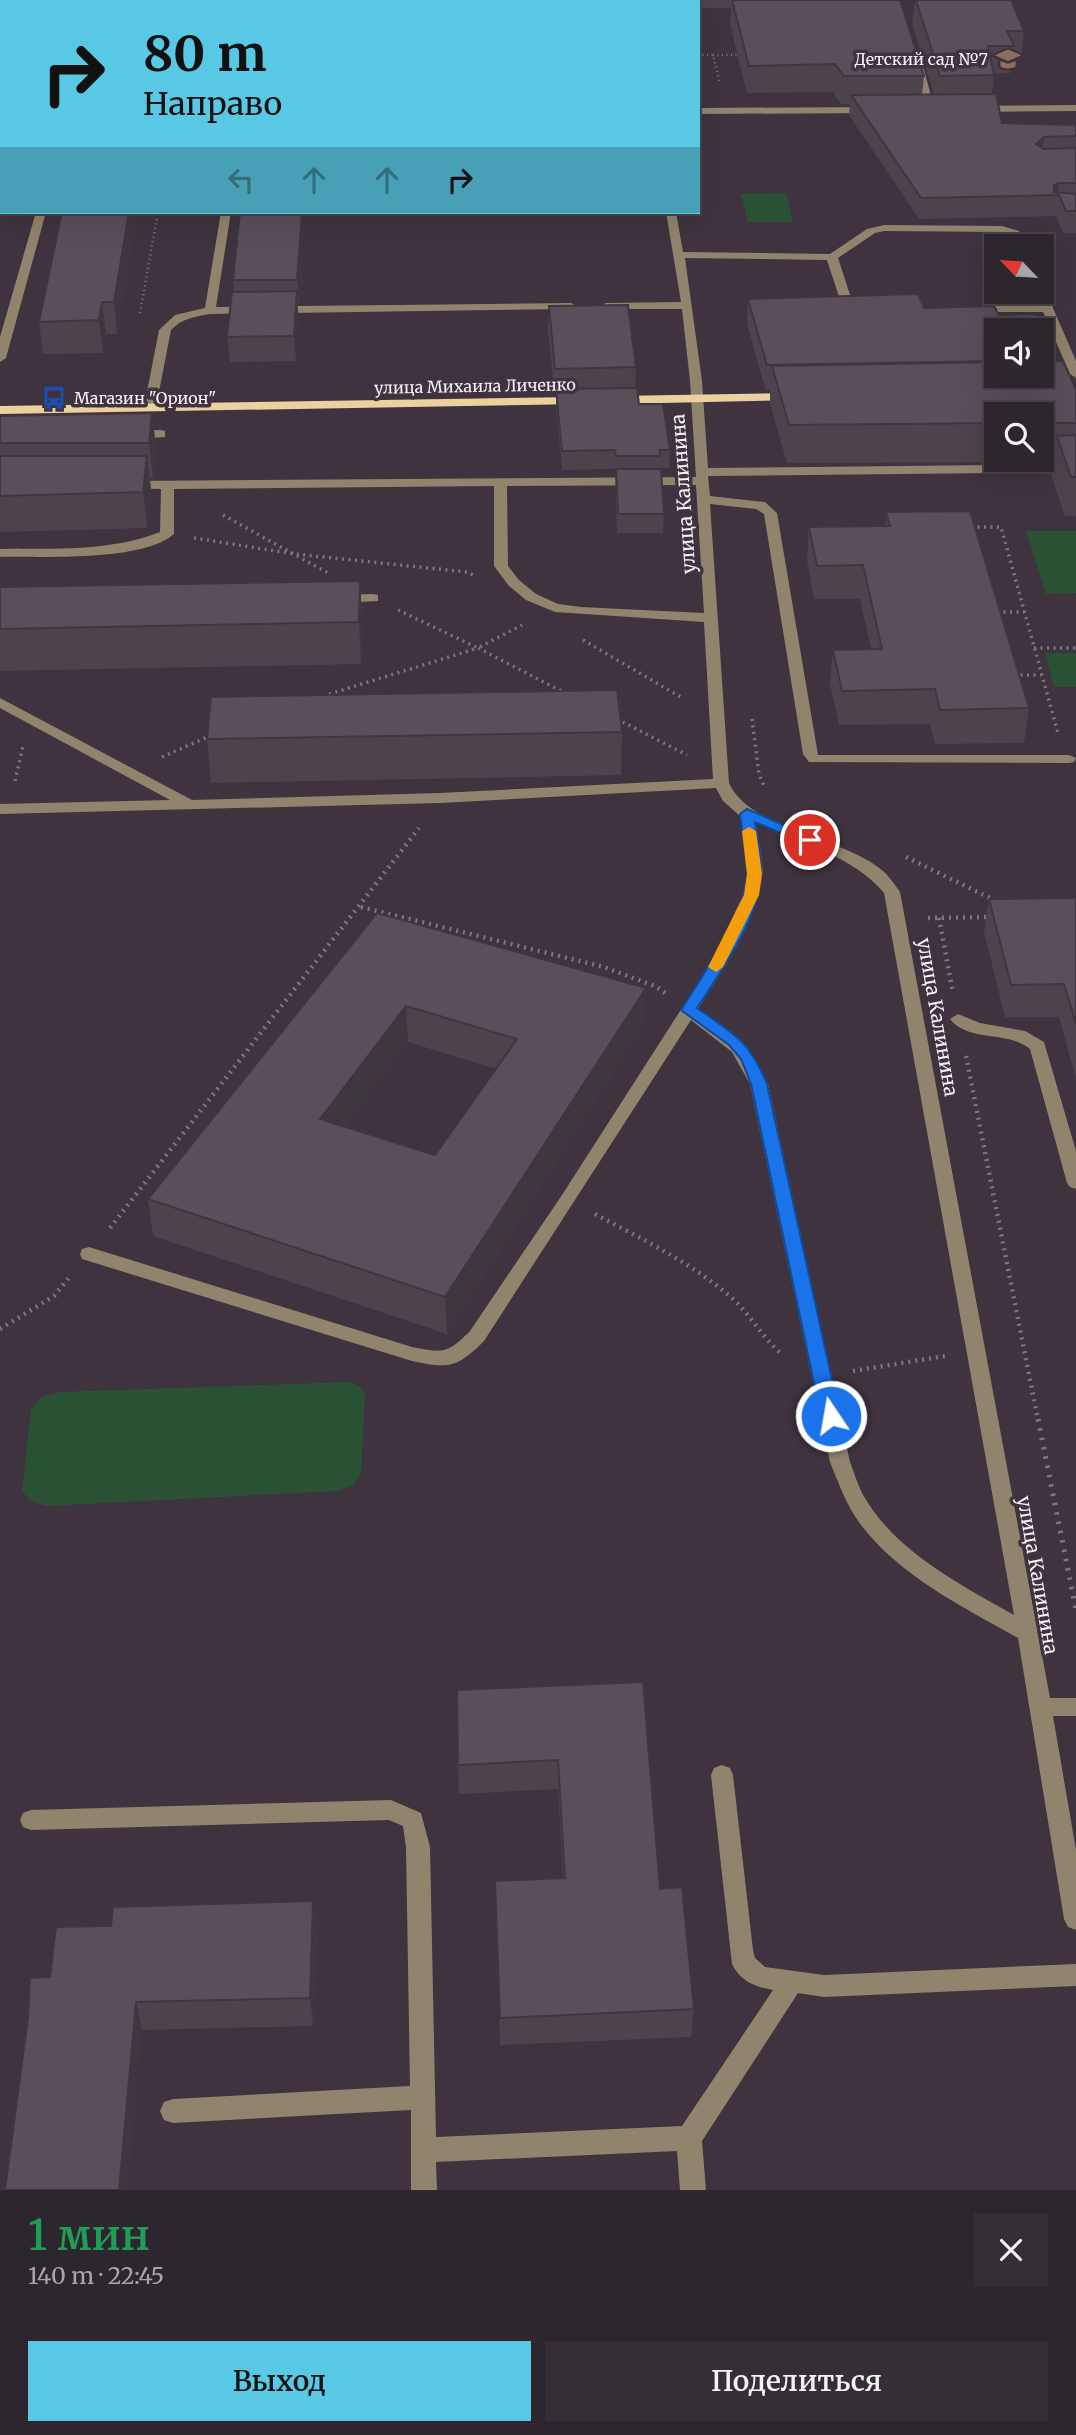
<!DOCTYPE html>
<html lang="ru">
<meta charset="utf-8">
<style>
body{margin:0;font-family:Merriweather,serif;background:#362e36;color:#f1f3f6;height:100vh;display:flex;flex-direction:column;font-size:26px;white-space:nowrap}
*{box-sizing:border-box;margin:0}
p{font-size:23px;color:#a7a5aa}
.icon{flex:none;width:38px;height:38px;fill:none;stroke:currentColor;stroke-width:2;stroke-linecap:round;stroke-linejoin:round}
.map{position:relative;height:2190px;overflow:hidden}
.sheet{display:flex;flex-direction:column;background:#2e262e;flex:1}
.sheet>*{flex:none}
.hud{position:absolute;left:0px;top:0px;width:700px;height:214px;box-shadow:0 7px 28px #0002,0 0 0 2px #49434a;background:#59c8e4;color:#111;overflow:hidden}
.needle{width:46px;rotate:295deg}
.fabs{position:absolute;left:984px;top:234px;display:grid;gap:14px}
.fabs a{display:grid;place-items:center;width:70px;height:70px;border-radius:0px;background:#2e262e;box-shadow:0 7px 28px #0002,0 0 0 2px #49434a;font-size:35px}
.pin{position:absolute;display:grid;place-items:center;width:60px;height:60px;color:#fff;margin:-30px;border:4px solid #fff;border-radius:50%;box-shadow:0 2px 7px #0007}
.me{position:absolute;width:77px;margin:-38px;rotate:348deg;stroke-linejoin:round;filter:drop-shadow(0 0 5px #0008)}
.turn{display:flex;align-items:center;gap:24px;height:147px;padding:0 28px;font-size:32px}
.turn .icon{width:91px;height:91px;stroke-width:2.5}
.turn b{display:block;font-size:49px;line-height:60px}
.lanes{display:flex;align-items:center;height:66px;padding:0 28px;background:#0003;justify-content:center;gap:35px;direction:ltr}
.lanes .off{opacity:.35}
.round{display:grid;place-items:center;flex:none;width:74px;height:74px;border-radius:0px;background:#362e36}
.headline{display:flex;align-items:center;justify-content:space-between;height:119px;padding:0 28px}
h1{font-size:42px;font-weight:600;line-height:52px;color:#1e9e55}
.button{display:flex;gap:14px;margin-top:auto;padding:14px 28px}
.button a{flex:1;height:80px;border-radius:0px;background:#59c8e4;color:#111;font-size:28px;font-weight:600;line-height:80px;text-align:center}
.button a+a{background:#362e36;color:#f1f3f6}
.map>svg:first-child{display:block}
</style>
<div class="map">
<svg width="1076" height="2190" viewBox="0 0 1076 2190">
<rect width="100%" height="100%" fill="#3e333e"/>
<g fill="#2b5135">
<polygon points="786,193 793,222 748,222 741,194"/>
<polygon points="1026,531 1076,531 1076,593 1046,594"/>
<polygon points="1045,653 1076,653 1076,687 1054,687"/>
<polygon points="349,1382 360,1386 365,1394 361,1474 353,1485 337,1491 46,1506 31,1501 22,1491 31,1410 41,1397 60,1392"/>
</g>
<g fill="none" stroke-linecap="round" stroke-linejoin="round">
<g stroke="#7f757f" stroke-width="2.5" stroke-dasharray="1 3.5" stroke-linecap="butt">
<polyline points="698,55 713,55 720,83"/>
<polyline points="713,55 740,55"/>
<polyline points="0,204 2,198"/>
<polyline points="140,313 158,212"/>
</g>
<g stroke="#7f757f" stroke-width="3.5" stroke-dasharray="2 4.5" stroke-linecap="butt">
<polyline points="223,515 328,573"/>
<polyline points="971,527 1001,527 1058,733"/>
<polyline points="194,538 295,554 467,572 473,575"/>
<polyline points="398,610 478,648 522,625"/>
<polyline points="997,612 1024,612"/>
<polyline points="583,640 684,699"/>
<polyline points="1034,648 1076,648"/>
<polyline points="1014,675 1041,675"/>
<polyline points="323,696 478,648 565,693"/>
<polyline points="617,719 687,755"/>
<polyline points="752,719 759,774 764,786"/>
<polyline points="162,757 212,735"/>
<polyline points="15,781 23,746"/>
</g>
<g stroke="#7f757f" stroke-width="4.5" stroke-dasharray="2 5" stroke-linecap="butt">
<polyline points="906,857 998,902"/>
<polyline points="361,907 604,967 657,987 665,993"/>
<polyline points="928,918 989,917"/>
<polyline points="939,918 953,993"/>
<polyline points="966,1056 1038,1420"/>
<path d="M 595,1214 C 642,1239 692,1263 732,1298 C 751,1315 762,1338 782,1354"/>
<polyline points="110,1228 419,828"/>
<polyline points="0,1329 54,1296 71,1275"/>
<polyline points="853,1371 945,1356"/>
</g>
<polyline stroke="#7f757f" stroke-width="5" stroke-dasharray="2.5 7" stroke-linecap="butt" points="1038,1419 1076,1610"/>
<g fill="#91846d" fill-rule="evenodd">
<polygon points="24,0 34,0 23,2"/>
<polygon points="193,0 203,0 192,2"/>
<rect x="627" y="0" width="10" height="2"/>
<rect x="0" y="22" width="2" height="6"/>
<polygon points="917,59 922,62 935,111 926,109 912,62"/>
<polygon points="2,79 2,90 0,90 0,80"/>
<polygon points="1076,105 1076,111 975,112 970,109 975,106"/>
<polygon points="698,108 873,107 878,110 873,113 698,114"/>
<rect x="0" y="113" width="2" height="6"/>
<polygon points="36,212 46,212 6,358 0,362 0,337"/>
<path d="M 221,212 L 231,212 L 216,307 L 571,303 L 577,306 L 571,309 L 210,314 C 195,317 182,318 171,330 L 156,407 L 154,410 L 146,410 L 144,407 L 159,330 L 175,315 L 205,308 Z"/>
<path d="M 666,212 L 676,212 L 683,252 L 830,254 L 867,229 L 884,225 L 1002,226 L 1019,231 L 1026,247 L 1015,247 L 1010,235 L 1001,232 L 884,231 L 875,233 L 838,258 L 853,304 L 866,310 L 860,313 L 842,306 L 827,260 L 685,258 L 702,381 L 708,468 L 1076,464 L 1076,472 L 708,476 L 710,496 L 765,502 L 777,513 L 818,755 L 1069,755 L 1076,758 L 1074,762 L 1069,763 L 809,762 L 803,754 L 764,514 L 756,509 L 710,504 L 729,783 C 751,831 843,836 883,871 C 889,876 895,885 900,892 L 1050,1698 L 1076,1698 L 1076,1716 L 1053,1716 L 1076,1850 L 1076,1930 L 1068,1927 L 1064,1919 L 1018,1638 C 963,1607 900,1576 861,1525 C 846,1505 839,1484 830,1462 L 750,1084 L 732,1052 L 691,1020 L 484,1341 C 457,1368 449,1369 412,1361 L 82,1259 L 80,1254 L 82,1249 L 89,1247 L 412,1347 C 444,1353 447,1354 470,1331 L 562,1195 L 716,955 L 743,895 L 747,874 L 740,816 L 723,801 L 716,788 L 440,803 L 0,814 L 0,804 L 170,800 L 0,708 L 0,698 L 192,800 L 440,793 L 713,779 L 704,622 L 555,612 L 526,600 L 509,586 L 494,566 L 494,486 L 174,489 L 174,534 C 143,562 41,556 0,557 L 0,549 C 54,548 109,552 160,532 L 161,489 L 124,488 L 124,482 L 129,481 L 696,477 L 690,381 L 682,309 L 606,309 L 600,306 L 606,303 L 681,302 ZM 696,485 L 704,613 L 581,607 L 558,604 L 536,594 L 519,580 L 508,566 L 507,486 ZM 756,823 C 799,842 853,856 884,893 L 1014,1615 C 959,1584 893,1550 862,1493 C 857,1483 854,1472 850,1462 L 768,1084 L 744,1044 L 698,1009 C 722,971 757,922 762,877 C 764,861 758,840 756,823 Z"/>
<polygon points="1041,289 1046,292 1076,361 1076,378 1070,374 1043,312 972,312 966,309 972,306 1040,306 1034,292 1041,292"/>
<polygon points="161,430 165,431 165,437 133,439 127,435 133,431"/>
<polygon points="373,594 378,595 378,601 339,603 332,599 339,595"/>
<path d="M 958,1014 L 980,1023 L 1025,1031 L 1044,1042 L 1076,1151 L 1076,1189 L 1070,1187 L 1067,1183 L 1030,1049 C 1007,1030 969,1043 950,1019 Z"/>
<path d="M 722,1765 L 730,1768 L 733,1775 L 753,1950 L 755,1958 L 765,1967 L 824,1975 L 1076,1964 L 1076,1986 L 824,1997 L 798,1993 L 702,2141 L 706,2190 L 680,2190 L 677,2151 L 436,2162 L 437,2190 L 411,2190 L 411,2110 L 173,2123 L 164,2120 L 160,2111 L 164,2102 L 173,2099 L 410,2086 L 406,1847 L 403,1826 L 389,1820 L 31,1830 L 23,1827 L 20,1820 L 23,1813 L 31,1810 L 391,1800 L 421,1813 L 430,1847 L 436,2137 L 682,2126 L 773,1990 C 755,1987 740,1981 732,1964 L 711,1775 L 714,1768 Z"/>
</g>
<g fill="#ecd19f" fill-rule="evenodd">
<polygon points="794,393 798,394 798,400 616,404 610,400 616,396"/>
<polygon points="577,397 583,401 581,404 0,414 0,406"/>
</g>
</g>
<g fill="#4d434d" fill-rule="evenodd">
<polygon points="702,0 900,0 924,76 922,94 934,94 912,24 915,0 1011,0 1024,31 1021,58 1012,59 1010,73 994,73 992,94 1002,123 1076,125 1076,233 1063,233 1056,216 919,219 849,115 850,104 841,104 833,92 747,93 730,24 731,8 703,8"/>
<polygon points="62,212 137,212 117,334 106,334 103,353 43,354 39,322"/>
<polygon points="304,212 299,303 297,304 298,316 296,361 230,362 227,337 234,292 233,280"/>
<path d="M 748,299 L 924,308 L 999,315 L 1055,360 L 1076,390 L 1076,516 L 1065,516 L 1051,475 L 1053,462 L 787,463 L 770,404 L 770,390 L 766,391 L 747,324 ZM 996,415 L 1041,415 L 1041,460 L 996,460 Z"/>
<polygon points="549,306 636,367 635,388 639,404 670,450 669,468 660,468 664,514 663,533 617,533 615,469 562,470 556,407 556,394 555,394 548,331"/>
<polygon points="152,413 156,448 153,478 150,478 151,491 147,528 0,532 0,416"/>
<polygon points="886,512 1029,708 1024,743 935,744 930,724 839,725 830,684 833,650 871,649 860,599 814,599 807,560 809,527 885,526"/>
<polygon points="360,581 362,623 361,664 0,671 0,587"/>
<polygon points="622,732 621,775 211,783 207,739"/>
<polygon points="1076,898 1076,1079 1059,1017 1005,1017 984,932 989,899"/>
<path d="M 377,913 L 644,1024 L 447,1334 L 153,1236 L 148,1199 ZM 408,1042 L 496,1069 L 435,1155 L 344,1127 Z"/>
<polygon points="643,1682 660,1889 694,2009 691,2037 500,2045 495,1881 563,1878 558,1789 459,1794 458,1765"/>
<polygon points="313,1901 317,1930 313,2026 142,2030 50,1977 111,1926"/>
</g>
<g fill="#3f373f">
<polygon points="152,0 162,0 161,2 152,2"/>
<polygon points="1044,137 1041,158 1036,144"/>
<polygon points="1059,183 1058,195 1053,195 1054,185"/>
<polygon points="129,212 137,212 117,334 114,302"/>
<polygon points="302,212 304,212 299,303 297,280"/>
<polygon points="297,291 298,316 296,361 294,336"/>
<polygon points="102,302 106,334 103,353 99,320"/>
<polygon points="152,413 156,448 153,478 149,443"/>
<polygon points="147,456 151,491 147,528 143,492"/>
<polygon points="360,581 362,623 361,664 359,622"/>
<polygon points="646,988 644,1024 447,1334 445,1297"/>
<polygon points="406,1006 408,1042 323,1156 320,1119"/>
<polygon points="313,1901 317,1930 313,2026 310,1998"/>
<polygon points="136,2002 142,2030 128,2190 119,2190"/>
</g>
<g fill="#5a4e5a" stroke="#3f373f" stroke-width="2" fill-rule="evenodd">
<polygon points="107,0 152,0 152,2 106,2"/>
<polygon points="732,0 900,0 924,76 844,76 835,64 749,66"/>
<polygon points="916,0 1011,0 1024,31 1007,31 1014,46 988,46 994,75 940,76"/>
<polygon points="996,94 1002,123 1076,125 1076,136 1044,137 1036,144 1044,149 1076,148 1076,183 1059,183 1054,185 1054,192 1076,194 1076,211 1066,211 1059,195 921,198 851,95"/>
<polygon points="62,212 129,212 114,302 102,302 99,320 39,322"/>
<polygon points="240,212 302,212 297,280 233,280"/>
<polygon points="297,291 294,336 227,337 232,292"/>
<polygon points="918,294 924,308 994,306 999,315 1034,314 1055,360 1041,361 1041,331 996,331 996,361 767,365 748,299"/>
<polygon points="628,305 636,367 555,369 549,306"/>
<polygon points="1063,361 1076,390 1076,423 1041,423 1041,415 996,415 996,423 789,425 772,366 996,362 996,376 1041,376 1041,362"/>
<polygon points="637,388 639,404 663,404 670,450 660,450 660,456 616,456 615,450 562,451 556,389"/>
<polygon points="152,413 149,443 0,443 0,416"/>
<polygon points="1076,435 1076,477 1071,477 1057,436"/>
<polygon points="0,456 147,456 143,492 0,496"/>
<polygon points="616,469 661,469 664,514 618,514"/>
<polygon points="970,511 1029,708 940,710 935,689 842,691 833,650 882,649 863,565 817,566 809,527 890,526 886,512"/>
<polygon points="360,581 359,622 0,629 0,587"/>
<polygon points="617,690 622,732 207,739 211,697"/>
<polygon points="1076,898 1076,1024 1064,984 1011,985 989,899"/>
<path d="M 377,913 L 646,988 L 445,1297 L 148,1199 ZM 406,1006 L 517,1039 L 435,1155 L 320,1119 Z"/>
<polygon points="643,1682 660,1889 682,1887 694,2009 500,2018 495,1881 565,1878 558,1760 458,1765 457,1690"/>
<polygon points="313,1901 310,1998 136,2002 119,2190 5,2190 28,2018 30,1978 50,1977 56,1927 111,1926 113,1907"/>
</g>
<path fill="#1a73e8" stroke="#114b97" stroke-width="2" d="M 747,809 L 817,840 L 815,843 L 805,843 L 755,822 C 757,839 763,859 761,876 C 759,918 720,973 697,1008 C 735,1035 748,1039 767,1084 L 840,1416 L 837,1421 L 824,1421 L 821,1416 L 751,1084 L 741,1059 L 729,1045 L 681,1010 C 702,976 747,913 747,873 C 747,854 742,833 740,814 Z"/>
<polygon fill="#f59e0b" points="749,827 756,831 762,874 759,895 723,967 716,972 708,967 744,895 747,874 742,831"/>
<defs>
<g id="school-bare" transform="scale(1.89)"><path d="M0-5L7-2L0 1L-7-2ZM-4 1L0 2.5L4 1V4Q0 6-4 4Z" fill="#8d6e63" stroke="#3e333e" stroke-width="2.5" paint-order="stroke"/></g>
<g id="bus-bare" transform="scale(1.89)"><path d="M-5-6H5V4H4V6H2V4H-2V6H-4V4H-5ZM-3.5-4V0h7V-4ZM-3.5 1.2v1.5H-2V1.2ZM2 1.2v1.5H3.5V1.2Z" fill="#1a4fb4" stroke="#3e333e" stroke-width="2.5" paint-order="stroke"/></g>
</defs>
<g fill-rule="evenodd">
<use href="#school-bare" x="1008" y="59"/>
<use href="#bus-bare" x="54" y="398"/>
</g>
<g text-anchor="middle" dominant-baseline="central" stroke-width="7" stroke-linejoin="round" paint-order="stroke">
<g font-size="16" fill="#f9f1f8" stroke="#3e333e" text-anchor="end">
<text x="988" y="59">Детский сад №7</text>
<text x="74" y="398" text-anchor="start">Магазин "Орион"</text>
</g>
<g font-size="16" fill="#f9f1f8" stroke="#3e333e">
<text transform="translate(475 386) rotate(-1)">улица Михаила Личенко</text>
</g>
<g font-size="19" fill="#f9f1f8" stroke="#3e333e">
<text transform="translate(683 494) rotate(-94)">улица Калинина</text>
<text transform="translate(938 1017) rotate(80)">улица Калинина</text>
<text transform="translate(1038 1575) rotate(80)">улица Калинина</text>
</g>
</g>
</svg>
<div class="fabs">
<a><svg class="needle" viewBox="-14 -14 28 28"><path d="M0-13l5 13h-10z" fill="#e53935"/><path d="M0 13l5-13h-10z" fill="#a7a5aa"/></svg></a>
<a><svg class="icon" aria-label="sound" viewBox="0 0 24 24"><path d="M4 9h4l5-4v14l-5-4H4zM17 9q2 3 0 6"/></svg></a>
<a><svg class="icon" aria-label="search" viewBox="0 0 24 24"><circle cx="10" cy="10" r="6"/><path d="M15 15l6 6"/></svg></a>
</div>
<div class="pin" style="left:810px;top:840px;background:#d93025"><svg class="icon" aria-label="arrive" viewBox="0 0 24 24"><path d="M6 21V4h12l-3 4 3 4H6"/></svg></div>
<svg class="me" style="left:831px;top:1416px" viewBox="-20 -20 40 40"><circle r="17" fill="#1a73e8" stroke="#fff" stroke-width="3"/><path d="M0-11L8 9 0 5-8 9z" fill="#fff"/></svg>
<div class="hud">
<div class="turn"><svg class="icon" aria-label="right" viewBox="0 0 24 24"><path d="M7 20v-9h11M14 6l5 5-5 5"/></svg><div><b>80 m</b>Направо</div></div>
<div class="lanes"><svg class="icon off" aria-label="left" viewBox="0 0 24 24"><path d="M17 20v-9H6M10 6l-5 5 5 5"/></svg><svg class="icon off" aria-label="ahead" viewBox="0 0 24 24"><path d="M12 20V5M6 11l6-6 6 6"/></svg><svg class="icon off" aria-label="ahead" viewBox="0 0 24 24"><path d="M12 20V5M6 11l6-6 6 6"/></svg><svg class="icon" aria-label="right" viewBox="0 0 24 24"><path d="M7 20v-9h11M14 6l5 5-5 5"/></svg></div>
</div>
</div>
<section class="sheet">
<div class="headline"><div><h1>1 мин</h1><p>140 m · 22:45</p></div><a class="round"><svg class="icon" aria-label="close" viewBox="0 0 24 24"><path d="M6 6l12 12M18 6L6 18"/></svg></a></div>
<div class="button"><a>Выход</a><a>Поделиться</a></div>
</section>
